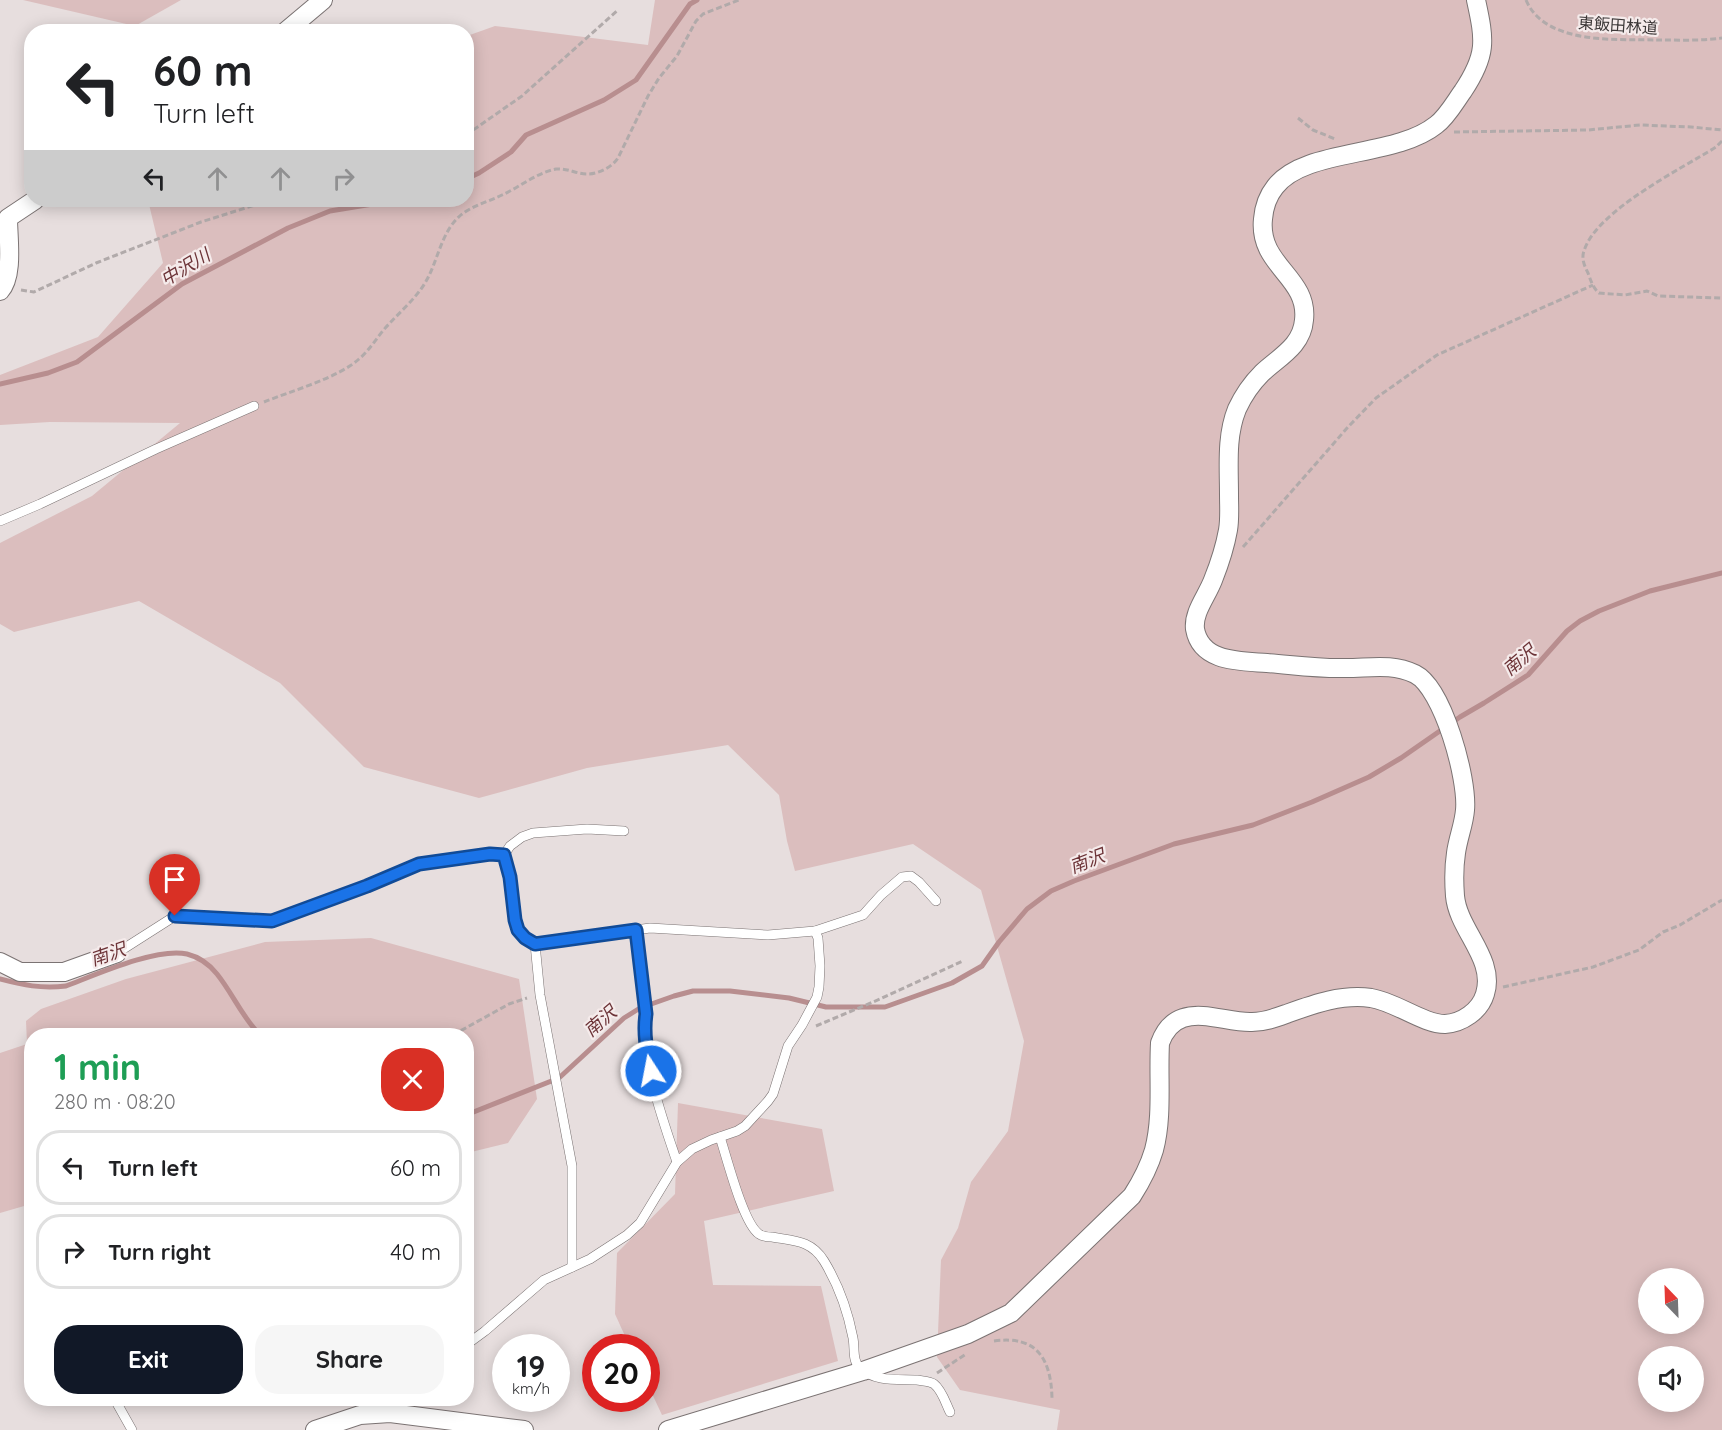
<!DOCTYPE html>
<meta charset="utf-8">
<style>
body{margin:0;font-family:Quicksand,"Noto Sans JP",sans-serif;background:#f6f6f6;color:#202124;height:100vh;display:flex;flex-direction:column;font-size:22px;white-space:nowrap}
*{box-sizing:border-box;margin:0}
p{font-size:20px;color:#757577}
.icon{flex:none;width:33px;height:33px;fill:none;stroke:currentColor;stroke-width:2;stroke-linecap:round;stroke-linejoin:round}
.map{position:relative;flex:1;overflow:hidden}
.details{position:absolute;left:24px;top:1028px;width:450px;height:378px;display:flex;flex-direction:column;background:#fff;border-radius:24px;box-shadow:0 3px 15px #0003}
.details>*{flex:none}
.banner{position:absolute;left:24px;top:24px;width:450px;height:183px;border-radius:24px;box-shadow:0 3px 15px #0003;background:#fff;color:#202124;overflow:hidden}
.needle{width:39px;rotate:337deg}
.buttons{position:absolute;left:1638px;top:1268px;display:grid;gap:12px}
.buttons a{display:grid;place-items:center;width:66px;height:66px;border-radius:50%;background:#fff;box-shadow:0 3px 15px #0003;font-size:30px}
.speed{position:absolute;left:492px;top:1334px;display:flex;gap:12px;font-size:30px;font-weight:700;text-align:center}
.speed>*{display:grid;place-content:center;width:78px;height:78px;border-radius:50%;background:#fff;box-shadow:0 3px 15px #0003;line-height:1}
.speed small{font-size:15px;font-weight:400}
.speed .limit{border:9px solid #d22;background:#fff;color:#111}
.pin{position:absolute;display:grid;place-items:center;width:51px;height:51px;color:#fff;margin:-62px -26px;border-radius:50% 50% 50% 0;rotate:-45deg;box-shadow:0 0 6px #0007}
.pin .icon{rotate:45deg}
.me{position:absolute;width:66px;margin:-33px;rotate:349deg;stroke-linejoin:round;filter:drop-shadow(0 0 4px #0008)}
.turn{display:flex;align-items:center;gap:21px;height:126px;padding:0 30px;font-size:27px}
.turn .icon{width:78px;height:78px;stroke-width:2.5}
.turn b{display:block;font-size:42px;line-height:51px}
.lanes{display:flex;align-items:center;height:57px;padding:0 30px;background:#0003;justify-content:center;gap:30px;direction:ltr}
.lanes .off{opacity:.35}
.round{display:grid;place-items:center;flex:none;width:63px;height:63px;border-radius:24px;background:#f6f6f6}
.head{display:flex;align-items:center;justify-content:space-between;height:102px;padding:0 30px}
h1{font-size:36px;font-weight:800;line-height:45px;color:#1e9e55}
.button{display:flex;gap:12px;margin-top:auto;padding:12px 30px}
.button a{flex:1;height:69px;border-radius:24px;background:#111827;color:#fff;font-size:24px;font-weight:800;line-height:69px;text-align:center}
.button a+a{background:#f6f6f6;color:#202124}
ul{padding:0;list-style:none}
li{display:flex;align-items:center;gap:18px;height:75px;margin:0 12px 9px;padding:0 18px;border:3px solid #e0e0e0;border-radius:24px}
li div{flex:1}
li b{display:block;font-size:22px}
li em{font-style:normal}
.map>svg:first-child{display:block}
</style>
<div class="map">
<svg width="1722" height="1430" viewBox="0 0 1722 1430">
<rect width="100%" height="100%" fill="#e7dede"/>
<g fill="#dbbebe" fill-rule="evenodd">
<polygon points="23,0 181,0 135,26"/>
<path d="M 655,0 L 1722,0 L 1722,1430 L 1057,1430 L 1060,1410 L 960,1390 L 937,1357 L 941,1260 L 958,1228 L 971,1182 L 1008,1131 L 1024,1041 L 981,890 L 913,844 L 795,871 L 787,841 L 779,795 L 728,745 L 587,768 L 479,798 L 364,767 L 280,683 L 139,601 L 14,632 L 0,624 L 0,543 L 92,496 L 180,423 L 50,422 L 0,425 L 0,375 L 98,337 L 163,263 L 148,200 L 466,200 L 467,36 L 495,26 L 648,45 ZM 1648,1278 L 1694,1278 L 1694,1323 L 1648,1323 ZM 1648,1356 L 1694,1356 L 1694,1401 L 1648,1401 Z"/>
<polygon points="371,938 519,979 537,1099 508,1143 467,1153 466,1035 32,1035 31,1204 0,1213 0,1053 27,1044 26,1021 41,1009 126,979 265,942"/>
<polygon points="678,1103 822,1129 834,1191 704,1221 713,1285 821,1286 838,1361 662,1415 647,1383 646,1347 630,1347 615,1314 617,1253 675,1194"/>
</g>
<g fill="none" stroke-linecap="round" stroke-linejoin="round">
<g stroke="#b88e8f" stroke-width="5">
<polyline points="466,179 479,173 511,152 526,135 604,100 636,80 690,4 697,0"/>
<polyline points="0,384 48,373 77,362 182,284 288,228 330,211 397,200"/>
<path d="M 0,979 C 23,985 41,989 66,986 C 95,975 157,947 187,954 C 199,957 209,964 217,974 C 233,994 242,1017 260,1035"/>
<polyline points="466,1115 559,1078 624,1018 640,1008 674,996 693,991 730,991 789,998 826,1007 885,1007 952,983 982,966 999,942 1027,909 1051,891 1074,881 1174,844 1253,825 1312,802 1369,777 1401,758 1460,717 1484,703 1528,675 1567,631 1580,621 1599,611 1650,591 1722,573"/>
</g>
<g stroke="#7b7373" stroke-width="10">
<g id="lane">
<polyline points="0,521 40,504 156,449 254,406"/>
<polyline points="624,831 587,829 533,833 522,837 510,846 504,855 510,877 515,919 518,930 525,938 535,944 650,928 768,935 815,931 863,915 881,895 902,877 911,876 919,882 936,901"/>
<path d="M 636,930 L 646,1014 C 639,1054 664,1124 677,1162"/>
<polyline points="535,944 540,995 572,1166 572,1267"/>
<polyline points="117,953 175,916 272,921 367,887 419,864 490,854 504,855"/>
<path d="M 720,1137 C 727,1158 743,1223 759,1234 C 763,1237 768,1237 772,1237 C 794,1241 811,1240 824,1261 C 838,1284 848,1312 853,1338 C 855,1348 852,1361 860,1368 C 875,1382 897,1379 917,1380 C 922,1381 930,1381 934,1384 C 942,1390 946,1404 950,1412"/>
<polyline points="466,1345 485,1331 544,1280 590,1259 627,1235 640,1223 677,1162 692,1149 711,1140 737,1131 745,1126 768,1101 773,1094 788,1046 802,1025 817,997 819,987 820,966 818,938 815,931"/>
<polyline points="114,1398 132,1430"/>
<polyline points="390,1413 392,1401 396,1398"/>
</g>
</g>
<g stroke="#7b7373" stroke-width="20">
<g id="street">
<polyline points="285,32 323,0"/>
<path d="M 0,291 C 14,276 8,238 8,218 L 35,200"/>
<polyline points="0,962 20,972 64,972 117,953"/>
<polyline points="315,1430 360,1415 390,1413 524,1430"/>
<path d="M 668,1430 L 863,1371 L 968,1334 L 1011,1313 L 1132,1196 C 1141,1182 1149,1167 1154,1150 C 1163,1116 1158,1078 1160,1043 C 1164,1032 1171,1022 1183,1018 C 1204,1011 1230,1023 1252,1022 C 1264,1022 1275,1018 1286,1014 C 1314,1004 1341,994 1371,998 C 1396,1002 1423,1024 1445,1024 C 1462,1023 1480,1011 1485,994 C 1496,959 1458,930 1455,896 C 1454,883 1454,866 1456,853 C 1458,838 1464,824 1465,810 C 1468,779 1443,688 1415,674 C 1392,663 1370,668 1346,668 C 1320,669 1293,665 1267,663 C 1241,661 1201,663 1195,629 C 1193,612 1207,596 1213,580 C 1219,565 1225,547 1228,530 C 1230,519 1229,507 1229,495 C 1229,466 1226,436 1237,409 C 1243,396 1252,383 1262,373 C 1279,357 1302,346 1304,320 C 1309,277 1258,266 1263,219 C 1264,207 1267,197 1275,187 C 1304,148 1395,158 1436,125 C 1447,117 1455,102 1463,91 C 1487,55 1485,41 1476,0"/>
</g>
</g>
<g stroke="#b1aaaa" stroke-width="3" stroke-dasharray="6 3" stroke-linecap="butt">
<path d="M 1526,0 C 1545,45 1616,39 1657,40 C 1678,40 1701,41 1722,38"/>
<polyline points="1298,118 1313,130 1335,139"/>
<polyline points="1454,132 1588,130 1640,125 1691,127 1722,130"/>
<polyline points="466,135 522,96 618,10"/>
<path d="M 1722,141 L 1716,147 C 1681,169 1596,211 1584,251 C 1581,259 1585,267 1588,273 C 1591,281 1593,288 1599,293 L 1625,295 L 1647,291 L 1658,296 L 1722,298"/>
<polyline points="21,290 34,292 96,263 201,222 271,200"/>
<path d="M 264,402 C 291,391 338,378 359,359 C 371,349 378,335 389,324 C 401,311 416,298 425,283 C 439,260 441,228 465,212 C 477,204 490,201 502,195 C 520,187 536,173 556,169 C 568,168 576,174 587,174 C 599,174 612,167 618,158 L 648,96 L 659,78 L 677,56 L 696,21 L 703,14 L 739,0"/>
<polyline points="1243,547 1348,427 1376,398 1437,355 1593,285"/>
<polyline points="1503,987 1593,967 1639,950 1663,932 1680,925 1722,900"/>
<polyline points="816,1026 880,999 963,961"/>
<polyline points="453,1035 509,1004 527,998"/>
<path d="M 994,1341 C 1037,1335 1051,1359 1052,1398"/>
<polyline points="937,1373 966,1354"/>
</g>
<use href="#lane" stroke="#fff" stroke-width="9"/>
<use href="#street" stroke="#fff" stroke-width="18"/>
</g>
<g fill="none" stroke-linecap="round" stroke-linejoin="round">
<g stroke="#114b97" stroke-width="15">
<path id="route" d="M 175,916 L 272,921 L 367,886 L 419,864 L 490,854 L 504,855 L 510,877 L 515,920 L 518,930 L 525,938 L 535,944 L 636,930 L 646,1014 C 643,1034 647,1052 651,1071"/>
</g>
<use href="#route" stroke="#1a73e8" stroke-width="10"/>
</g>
<g text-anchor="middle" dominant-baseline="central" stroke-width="4.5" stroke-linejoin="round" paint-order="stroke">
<g font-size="16" fill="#3c3838" stroke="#f5ebeb">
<text transform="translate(1618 25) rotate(4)">東飯田林道</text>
</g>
<g font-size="18" font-style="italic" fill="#6c3337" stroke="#f5ebeb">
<text transform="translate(185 267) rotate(-31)">中沢川</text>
<text transform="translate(1519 660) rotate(-40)">南沢</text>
<text transform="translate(1087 861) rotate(-21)">南沢</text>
<text transform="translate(108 954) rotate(-19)">南沢</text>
<text transform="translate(600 1021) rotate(-41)">南沢</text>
</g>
</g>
</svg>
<div class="buttons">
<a><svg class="needle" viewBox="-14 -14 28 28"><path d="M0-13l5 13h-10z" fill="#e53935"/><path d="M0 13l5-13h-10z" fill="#757577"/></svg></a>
<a><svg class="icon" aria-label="sound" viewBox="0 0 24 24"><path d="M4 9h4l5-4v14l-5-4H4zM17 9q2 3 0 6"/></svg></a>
</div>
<div class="speed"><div>19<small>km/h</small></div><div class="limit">20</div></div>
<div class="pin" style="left:175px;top:916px;background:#d93025"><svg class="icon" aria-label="arrive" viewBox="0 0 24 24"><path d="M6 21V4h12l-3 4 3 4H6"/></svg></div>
<svg class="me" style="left:651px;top:1071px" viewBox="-20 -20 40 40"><circle r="17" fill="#1a73e8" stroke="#fff" stroke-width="3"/><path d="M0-11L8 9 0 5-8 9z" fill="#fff"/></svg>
<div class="banner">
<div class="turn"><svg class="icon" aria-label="left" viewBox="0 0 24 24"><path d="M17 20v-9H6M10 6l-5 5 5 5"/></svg><div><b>60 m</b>Turn left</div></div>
<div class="lanes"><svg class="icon" aria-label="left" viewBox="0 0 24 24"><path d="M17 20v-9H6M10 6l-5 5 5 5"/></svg><svg class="icon off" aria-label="ahead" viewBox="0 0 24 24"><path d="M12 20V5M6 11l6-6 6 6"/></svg><svg class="icon off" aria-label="ahead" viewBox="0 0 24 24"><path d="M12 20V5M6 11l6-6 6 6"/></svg><svg class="icon off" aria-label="right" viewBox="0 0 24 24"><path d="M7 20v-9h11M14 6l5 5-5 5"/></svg></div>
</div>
<section class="details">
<div class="head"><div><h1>1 min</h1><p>280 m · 08:20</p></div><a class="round" style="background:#d93025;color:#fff"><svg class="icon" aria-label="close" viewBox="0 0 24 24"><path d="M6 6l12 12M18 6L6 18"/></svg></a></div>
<ul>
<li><svg class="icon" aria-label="left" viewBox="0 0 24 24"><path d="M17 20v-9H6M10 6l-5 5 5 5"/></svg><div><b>Turn left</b></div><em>60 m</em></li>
<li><svg class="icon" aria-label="right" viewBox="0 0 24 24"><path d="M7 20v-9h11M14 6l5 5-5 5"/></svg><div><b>Turn right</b></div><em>40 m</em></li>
</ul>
<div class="button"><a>Exit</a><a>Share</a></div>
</section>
</div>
